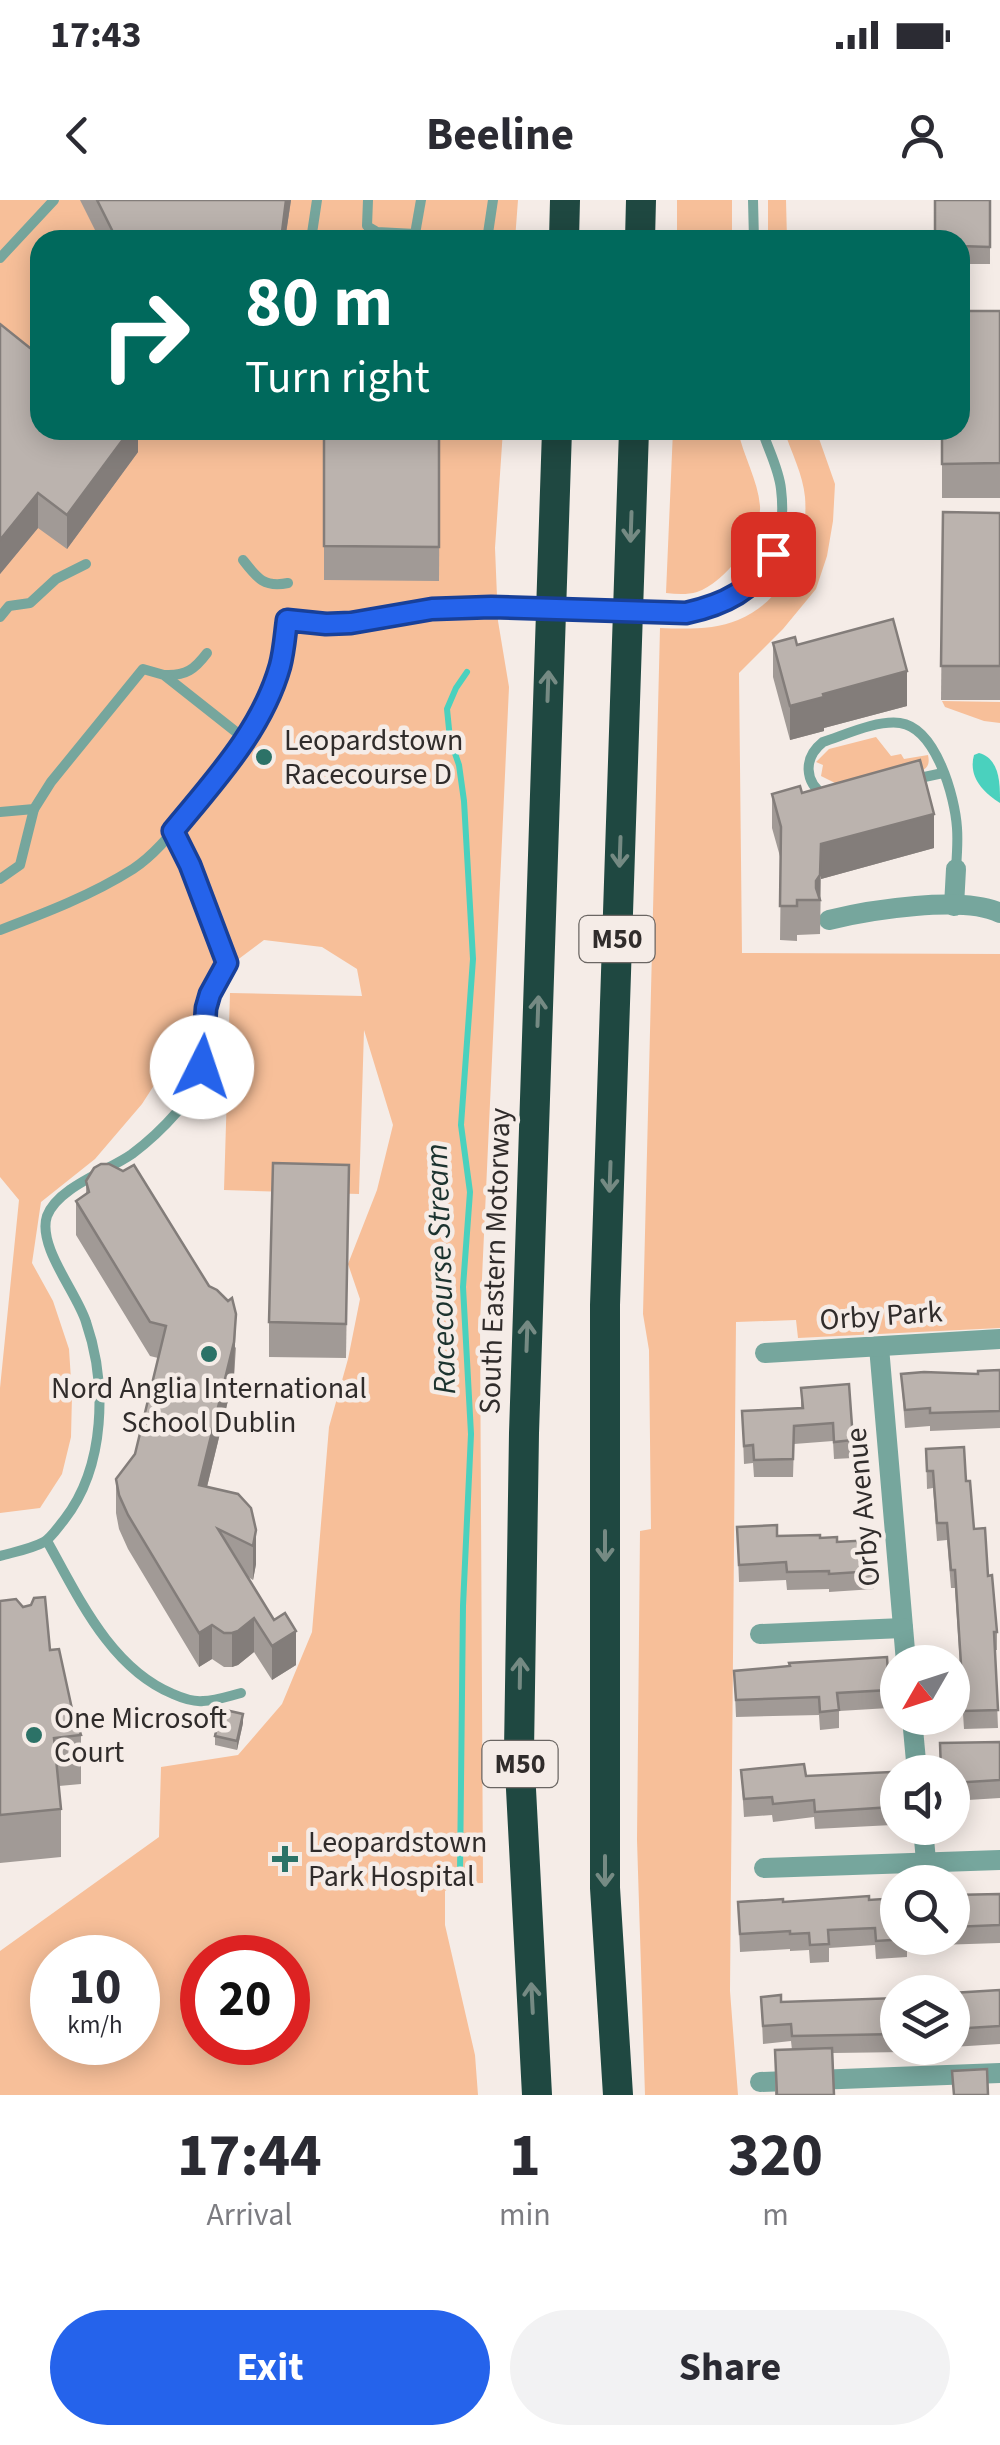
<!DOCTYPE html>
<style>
body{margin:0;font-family:"Source Sans 3",sans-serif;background:#f2f2f3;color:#2b2b33;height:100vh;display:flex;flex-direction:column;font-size:38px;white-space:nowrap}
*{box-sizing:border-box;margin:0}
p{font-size:32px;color:#7c7c81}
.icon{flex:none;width:55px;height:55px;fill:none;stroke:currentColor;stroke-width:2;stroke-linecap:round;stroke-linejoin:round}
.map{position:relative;height:1895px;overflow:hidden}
.side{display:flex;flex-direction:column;background:#fff;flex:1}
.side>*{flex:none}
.top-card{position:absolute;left:30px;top:30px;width:940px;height:210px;border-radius:30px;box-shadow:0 5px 25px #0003;background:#00695c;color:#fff;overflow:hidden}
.needle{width:65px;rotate:231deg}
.tools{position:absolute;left:880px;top:1445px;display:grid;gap:20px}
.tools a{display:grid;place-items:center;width:90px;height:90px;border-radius:50%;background:#fff;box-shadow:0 5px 25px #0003;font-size:50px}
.speed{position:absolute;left:30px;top:1735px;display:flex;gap:20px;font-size:50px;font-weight:700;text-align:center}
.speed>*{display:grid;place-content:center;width:130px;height:130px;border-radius:50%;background:#fff;box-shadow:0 5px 25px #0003;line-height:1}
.speed small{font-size:25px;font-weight:400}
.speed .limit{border:15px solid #d22;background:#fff;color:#111}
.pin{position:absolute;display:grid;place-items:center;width:85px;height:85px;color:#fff;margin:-42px;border-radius:20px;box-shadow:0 5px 15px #0006}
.me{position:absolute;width:110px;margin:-55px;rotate:4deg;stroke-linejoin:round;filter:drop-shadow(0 0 8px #0008)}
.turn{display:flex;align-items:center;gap:35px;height:210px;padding:0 50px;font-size:45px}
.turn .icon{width:130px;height:130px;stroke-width:2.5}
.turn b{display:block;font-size:70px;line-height:85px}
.eta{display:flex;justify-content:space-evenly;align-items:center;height:170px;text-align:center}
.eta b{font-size:60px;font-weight:700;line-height:70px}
.action{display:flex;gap:20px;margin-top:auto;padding:20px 50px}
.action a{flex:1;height:115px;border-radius:60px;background:#2563eb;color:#fff;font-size:40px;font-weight:700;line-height:115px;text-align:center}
.action a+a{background:#f2f2f3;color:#2b2b33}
.status{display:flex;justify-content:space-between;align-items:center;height:70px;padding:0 50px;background:#fff;direction:ltr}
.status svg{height:28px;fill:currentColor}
header{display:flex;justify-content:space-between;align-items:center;height:130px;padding:0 50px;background:#fff;font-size:45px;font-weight:700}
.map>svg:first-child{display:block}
</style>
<div class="status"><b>17:43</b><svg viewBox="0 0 49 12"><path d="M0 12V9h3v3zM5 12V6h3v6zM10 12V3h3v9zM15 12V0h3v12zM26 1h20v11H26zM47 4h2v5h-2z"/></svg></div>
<header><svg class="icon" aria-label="back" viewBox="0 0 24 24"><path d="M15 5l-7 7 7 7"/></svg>Beeline<svg class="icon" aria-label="person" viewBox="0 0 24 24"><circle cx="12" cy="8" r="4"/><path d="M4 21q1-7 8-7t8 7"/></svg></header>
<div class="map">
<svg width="1000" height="1895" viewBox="0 0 1000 1895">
<rect width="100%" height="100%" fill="#f5ece7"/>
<g fill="#f7bf99" fill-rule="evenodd">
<path d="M 0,0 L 518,0 L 515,40 L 40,40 L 40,230 L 503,230 L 495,348 L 498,421 L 509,487 L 480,1122 L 483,1683 L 455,1684 L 445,1691 L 445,1725 L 475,1855 L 478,1895 L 0,1895 L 0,1751 L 159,1637 L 161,1567 L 238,1555 L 282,1504 L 312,1432 L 329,1227 L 348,1159 L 360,1099 L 348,1064 L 377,990 L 393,925 L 364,830 L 359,994 L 224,990 L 230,793 L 362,796 L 357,769 L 322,747 L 264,740 L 232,764 L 142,904 L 95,959 L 41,1002 L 32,1063 L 53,1101 L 69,1149 L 72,1195 L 71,1237 L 62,1274 L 40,1308 L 0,1313 L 0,1188 L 19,1000 L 0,977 ZM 52,1758 L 138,1758 L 138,1842 L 52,1842 ZM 202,1758 L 288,1758 L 288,1842 L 202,1842 Z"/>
<rect x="677" y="0" width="55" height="40"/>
<polygon points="768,0 786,0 787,40 768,40"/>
<path d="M 673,230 L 738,230 C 743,256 758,280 760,306 C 762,335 725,383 697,392 C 687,395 676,394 666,393 Z"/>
<path d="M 784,230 L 816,230 L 835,284 L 833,321 L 827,356 L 816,389 L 783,429 L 739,473 L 742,753 L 1000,754 L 1000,1128 L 798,1138 L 796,1120 L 736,1122 L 730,1791 L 738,1895 L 645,1895 L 637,1640 L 640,1331 L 651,1329 L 649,1150 L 643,1114 L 660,428 C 685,429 715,430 738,420 C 786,400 809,347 805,297 C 803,274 791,252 784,230 Z"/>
<polygon points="942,501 1000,502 1000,523 984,521 945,507"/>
<path d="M 876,537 L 891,556 L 901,554 L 904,559 L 928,555 C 930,564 928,569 918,572 L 839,585 L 821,576 L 823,565 L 816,562 L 829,549 Z"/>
</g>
<path fill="#4ad1be" d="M 979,553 C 1000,559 1000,583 1000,603 C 983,592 968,577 974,555 Z"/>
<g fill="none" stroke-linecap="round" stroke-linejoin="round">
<polyline stroke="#4ad1be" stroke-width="6" points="460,1672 463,1406 471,1234 463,1087 470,992 461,925 473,759 464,601 459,565 450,539 447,509 456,488 467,472"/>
<g stroke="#76a69d" stroke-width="10">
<polyline points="368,0 367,26 377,32 415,34 437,40"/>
<polyline points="753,0 754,40"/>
<polyline points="415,34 421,0"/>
<polyline points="311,40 317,0"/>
<polyline points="487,40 493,0"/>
<polyline points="0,58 54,0"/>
<path d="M 243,360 C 257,378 264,388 288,383"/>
<path d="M 660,413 C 737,413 791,371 781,289 C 779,269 768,249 762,230"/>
<polyline points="0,417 9,406 30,403 56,379 86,364"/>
<path d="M 165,475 C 186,476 195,469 207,453"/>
<polyline points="915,579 943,573"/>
<path d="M 825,596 C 804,582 803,558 823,542 C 845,535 876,520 900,523 C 936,528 955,597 957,628 C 958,642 957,655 956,668"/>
<polyline points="0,612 34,609 51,582 143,469 164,475 245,539"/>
<polyline points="0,679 20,665 34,609"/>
<path d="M 0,730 C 45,713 92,695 133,669 C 156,654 174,630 192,608 C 244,545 276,504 287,419 L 325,424 L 351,423 L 432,409 L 491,407"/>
<path d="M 47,1341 C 78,1396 110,1468 173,1494 C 182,1498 193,1502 203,1501 C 215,1501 229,1496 241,1493"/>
<path d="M 0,1356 C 14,1352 31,1349 44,1342 C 52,1337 58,1327 64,1320 C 106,1266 107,1183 86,1122 C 77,1093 37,1046 47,1016 C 58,987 108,971 132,954 C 148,942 164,927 177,912 C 194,892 203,869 204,843 C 205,830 204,817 207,804 C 210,790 220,776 227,763 L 190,665 L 173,631"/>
</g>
<g stroke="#76a69d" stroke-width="20">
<polyline points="954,706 956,669"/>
<path d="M 829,720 C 869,710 963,695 1000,713"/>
<polyline points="879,1147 906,1462"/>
<polyline points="765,1153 1000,1139"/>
<polyline points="760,1434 903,1428"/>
<polyline points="912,1518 917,1572"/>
<polyline points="923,1628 926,1661"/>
<polyline points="764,1668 1000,1660"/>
<polyline points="760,1882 1000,1873"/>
</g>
<g stroke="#1f4841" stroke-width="30">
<polyline points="564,40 565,0"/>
<polyline points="640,40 641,0"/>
<polyline points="537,1895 519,1551 524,1233 557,230"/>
<polyline points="618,1895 605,1688 605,1105 634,230"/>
</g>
<polyline stroke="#76a69d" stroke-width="10" points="491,407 660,413"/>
</g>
<g fill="#a19a96">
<polygon points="80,0 291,0 285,40 100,40"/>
<polygon points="990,0 990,64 960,64 960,40"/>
<polygon points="1000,111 1000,298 942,298 942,234 949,234"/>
<polygon points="0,124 138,230 138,252 67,349 38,328 0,374"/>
<polygon points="324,230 440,230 439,381 324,380"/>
<polygon points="943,312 1000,313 1000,500 941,500"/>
<polygon points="773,443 797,445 907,506 824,528 824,531 790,540 773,477"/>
<polygon points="802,593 934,648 821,679 820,734 797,735 797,741 780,740 781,660 772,628 772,594"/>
<polygon points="349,965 346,1158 269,1157 269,1122"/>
<polygon points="86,981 236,1148 234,1176 207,1287 251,1308 256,1364 253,1380 248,1377 296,1465 272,1480 254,1452 238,1465 232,1467 224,1467 212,1459 199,1467 128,1349 119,1329 116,1313 116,1279 135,1254 158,1158 150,1156 76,1035 76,1001 86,994"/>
<polygon points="1000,1170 1000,1228 930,1231 930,1226 905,1228 901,1174 978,1174"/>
<polygon points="801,1188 853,1240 853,1258 834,1259 833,1241 794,1244 793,1277 754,1277 753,1263 744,1264 742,1211 801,1208"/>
<polygon points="926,1249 966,1281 974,1329 988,1376 997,1432 997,1450 995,1450 998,1528 964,1529 955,1388 951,1388 947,1340 937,1341 933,1288 927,1289"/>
<polygon points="737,1327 777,1336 820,1338 837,1342 874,1371 874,1389 829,1392 829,1389 787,1390 786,1380 739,1382"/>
<polygon points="0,1401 50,1450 81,1535 81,1584 59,1586 61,1609 61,1657 0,1663"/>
<polygon points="734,1471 889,1490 889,1508 839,1511 839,1528 820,1530 819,1515 736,1517"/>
<polygon points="243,1523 237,1550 215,1545 215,1536"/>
<polygon points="1000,1542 1000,1598 952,1601 952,1572"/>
<polygon points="741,1570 806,1576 891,1572 892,1625 815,1629 814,1617 773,1622 772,1615 744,1617"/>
<polygon points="1000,1694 1000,1743 907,1746 907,1757 876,1759 875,1745 829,1748 829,1762 810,1763 809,1750 790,1751 790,1749 740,1752 738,1702 869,1700 898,1738 952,1738 952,1695"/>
<polygon points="1000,1790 1000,1844 952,1847 952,1793"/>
<polygon points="761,1797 781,1802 898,1798 898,1848 938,1848 906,1849 906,1852 833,1853 834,1895 775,1895 775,1850 792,1850 791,1841 763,1844"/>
</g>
<g fill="#837d7a">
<polygon points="286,0 291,0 285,40 281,40"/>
<polygon points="130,230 138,230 138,252 67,349 67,315"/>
<polygon points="38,293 38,328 0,374 0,340"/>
<polygon points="907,471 907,506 824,528 824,531 790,540 790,506 823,494"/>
<polygon points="934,614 934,648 821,679 821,644"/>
<polygon points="820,675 820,710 820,700 816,688 816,681"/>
<polygon points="236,1114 234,1176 199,1319 199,1285"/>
<polygon points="256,1330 256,1364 253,1380 253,1346"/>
<polygon points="254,1418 254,1452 238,1465 232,1467 232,1433"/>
<polygon points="212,1425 212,1459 199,1467 199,1433"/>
<polygon points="296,1431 296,1465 272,1480 272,1446"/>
<polygon points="243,1514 243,1523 237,1550 237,1541"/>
</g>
<g fill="#bbb3ae" stroke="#837d7a" stroke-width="2.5">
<polygon points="97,0 286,0 281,40 117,40"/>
<polygon points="935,0 990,0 990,47 960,46 960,40 935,40"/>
<polygon points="325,39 441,40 325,40"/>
<polygon points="960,111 1000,111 1000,263 942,264 942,234 949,234 949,230 960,230"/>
<polygon points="0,124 30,148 40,149 40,230 130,230 67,315 38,293 0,340"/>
<polygon points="324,230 439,230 439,347 324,346"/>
<polygon points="943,312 1000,313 1000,466 941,466"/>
<polygon points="893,419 907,471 823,494 824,497 790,506 773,443 795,437 797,445"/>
<polygon points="920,560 934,614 821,644 820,675 816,681 816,688 820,700 797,700 797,706 780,706 781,627 772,594 800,586 802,593"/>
<polygon points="273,963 349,965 346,1124 269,1122"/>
<polygon points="101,964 109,964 123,971 134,965 209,1086 217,1090 228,1101 232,1098 236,1114 234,1142 199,1285 238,1294 251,1308 256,1330 253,1346 218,1329 274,1420 285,1413 296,1431 272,1446 254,1418 238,1431 232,1433 224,1433 212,1425 199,1433 128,1315 119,1295 116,1279 135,1254 166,1126 150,1122 76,1001 89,992 86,981 94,968"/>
<polygon points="1000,1170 1000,1211 930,1213 930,1208 905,1210 901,1174 924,1172 978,1174 978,1171"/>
<polygon points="849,1184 853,1240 834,1242 833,1223 794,1226 793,1259 754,1260 753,1245 744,1246 742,1211 803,1208 801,1188"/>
<polygon points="964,1247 966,1281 970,1281 974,1329 985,1328 988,1376 992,1375 997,1432 994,1432 998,1510 964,1511 955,1370 951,1370 947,1323 937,1323 933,1271 927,1271 926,1249"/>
<polygon points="777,1325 777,1336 820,1335 820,1338 837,1337 837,1342 872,1340 874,1371 829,1374 829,1371 787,1372 786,1362 739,1365 737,1327"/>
<polygon points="45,1397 50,1450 59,1449 72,1509 81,1535 54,1538 61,1609 0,1615 0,1401 16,1399 23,1407 31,1405 34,1398"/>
<polygon points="887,1457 889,1490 837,1493 839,1510 820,1512 819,1497 736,1500 734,1471 790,1466 789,1463"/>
<polygon points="221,1509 243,1514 237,1541 215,1536"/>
<polygon points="1000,1542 1000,1580 952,1583 952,1572 941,1572 940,1543"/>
<polygon points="804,1564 806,1576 891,1572 892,1607 815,1612 814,1600 773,1604 772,1597 744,1599 741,1570"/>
<polygon points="1000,1694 1000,1725 952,1727 952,1695"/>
<polygon points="869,1696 869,1700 898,1698 898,1738 907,1738 907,1739 876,1741 875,1728 828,1730 829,1744 810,1745 809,1733 790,1734 790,1731 740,1734 738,1702 783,1699 783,1702"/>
<polygon points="1000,1790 1000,1826 952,1829 952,1793"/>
<polygon points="781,1795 781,1802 898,1798 898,1834 792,1836 791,1824 763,1826 761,1797"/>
<polygon points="832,1848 834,1895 777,1895 775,1850"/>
<polygon points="987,1869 988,1895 954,1895 952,1871"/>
</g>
<defs><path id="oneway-shaft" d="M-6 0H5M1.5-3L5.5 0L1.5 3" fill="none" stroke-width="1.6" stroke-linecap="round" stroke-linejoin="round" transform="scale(2.5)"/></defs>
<g stroke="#758a83">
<use href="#oneway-shaft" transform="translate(631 327) rotate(92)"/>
<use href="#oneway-shaft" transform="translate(548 486) rotate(-88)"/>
<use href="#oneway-shaft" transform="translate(620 652) rotate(92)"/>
<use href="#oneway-shaft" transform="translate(538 811) rotate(-88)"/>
<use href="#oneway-shaft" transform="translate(610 977) rotate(92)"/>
<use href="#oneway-shaft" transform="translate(527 1136) rotate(-88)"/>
<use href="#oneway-shaft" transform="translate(605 1346) rotate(90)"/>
<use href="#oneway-shaft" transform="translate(520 1473) rotate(-89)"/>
<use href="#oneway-shaft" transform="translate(605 1671) rotate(90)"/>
<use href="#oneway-shaft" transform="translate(532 1798) rotate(-93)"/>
</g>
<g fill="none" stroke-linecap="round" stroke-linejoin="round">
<g stroke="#184099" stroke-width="25">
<path id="route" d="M 202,867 L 206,808 L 210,794 L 227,763 L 190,665 L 173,631 C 214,581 262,530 280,466 C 284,451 285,435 287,420 L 326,424 L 351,423 L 432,409 L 491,407 L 686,413 C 723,405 756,390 773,354"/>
</g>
<use href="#route" stroke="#2563eb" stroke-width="18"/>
</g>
<g fill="#2c7267" stroke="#f5ece7" stroke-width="4">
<circle cx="264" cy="557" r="10"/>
<circle cx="209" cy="1154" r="10"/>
<circle cx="34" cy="1535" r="10"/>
<path d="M280 1644h10v10h10v10h-10v10h-10v-10h-10v-10h10z"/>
</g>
<g text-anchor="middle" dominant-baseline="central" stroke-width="9" stroke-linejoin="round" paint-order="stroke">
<g fill="#f5ece7" stroke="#6b6663" stroke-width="2.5">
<rect x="579.5" y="716" width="75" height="46" rx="8"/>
<rect x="482.5" y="1541" width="75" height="46" rx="8"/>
</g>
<g font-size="28" font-weight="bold" fill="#302c2b">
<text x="617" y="739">M50</text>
<text x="520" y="1564">M50</text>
</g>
<g font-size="30" fill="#302c2b" stroke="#f5ece7" text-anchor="start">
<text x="284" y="540">Leopardstown<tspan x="284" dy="34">Racecourse D</tspan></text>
<text x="209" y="1188" text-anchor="middle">Nord Anglia International<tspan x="209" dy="34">School Dublin</tspan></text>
<text x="54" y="1518">One Microsoft<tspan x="54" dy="34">Court</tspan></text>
<text x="308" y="1642">Leopardstown<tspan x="308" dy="34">Park Hospital</tspan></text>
</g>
<g font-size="30" fill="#302c2b" stroke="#f5ece7">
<text transform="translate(495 1061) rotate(-88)">South Eastern Motorway</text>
<text transform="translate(881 1116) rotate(-4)">Orby Park</text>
<text transform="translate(863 1307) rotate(-95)">Orby Avenue</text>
</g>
<g font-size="32" font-style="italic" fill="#1c332f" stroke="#f5ece7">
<text transform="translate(441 1069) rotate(-92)">Racecourse Stream</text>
</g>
</g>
</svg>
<div class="tools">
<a><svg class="needle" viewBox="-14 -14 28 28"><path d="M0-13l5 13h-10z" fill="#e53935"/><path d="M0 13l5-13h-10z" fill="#7c7c81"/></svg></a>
<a><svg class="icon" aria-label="sound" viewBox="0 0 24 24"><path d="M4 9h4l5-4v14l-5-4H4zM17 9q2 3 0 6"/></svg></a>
<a><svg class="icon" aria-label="search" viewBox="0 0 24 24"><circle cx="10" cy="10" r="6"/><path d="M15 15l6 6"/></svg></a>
<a><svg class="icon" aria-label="layers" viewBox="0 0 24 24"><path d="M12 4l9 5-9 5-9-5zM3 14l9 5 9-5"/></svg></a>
</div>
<div class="speed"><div>10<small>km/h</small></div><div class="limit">20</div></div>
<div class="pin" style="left:773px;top:354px;background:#d93025"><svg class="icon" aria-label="arrive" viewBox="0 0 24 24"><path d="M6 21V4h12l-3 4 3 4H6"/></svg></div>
<svg class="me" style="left:202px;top:867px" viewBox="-20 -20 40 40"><circle r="19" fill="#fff"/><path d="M0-13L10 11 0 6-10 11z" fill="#2563eb"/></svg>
<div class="top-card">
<div class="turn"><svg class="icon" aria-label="right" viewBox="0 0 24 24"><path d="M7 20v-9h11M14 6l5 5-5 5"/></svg><div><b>80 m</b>Turn right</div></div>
</div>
</div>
<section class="side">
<div class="eta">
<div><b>17:44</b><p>Arrival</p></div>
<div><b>1</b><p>min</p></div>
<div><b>320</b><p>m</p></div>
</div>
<div class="action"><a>Exit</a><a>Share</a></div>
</section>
